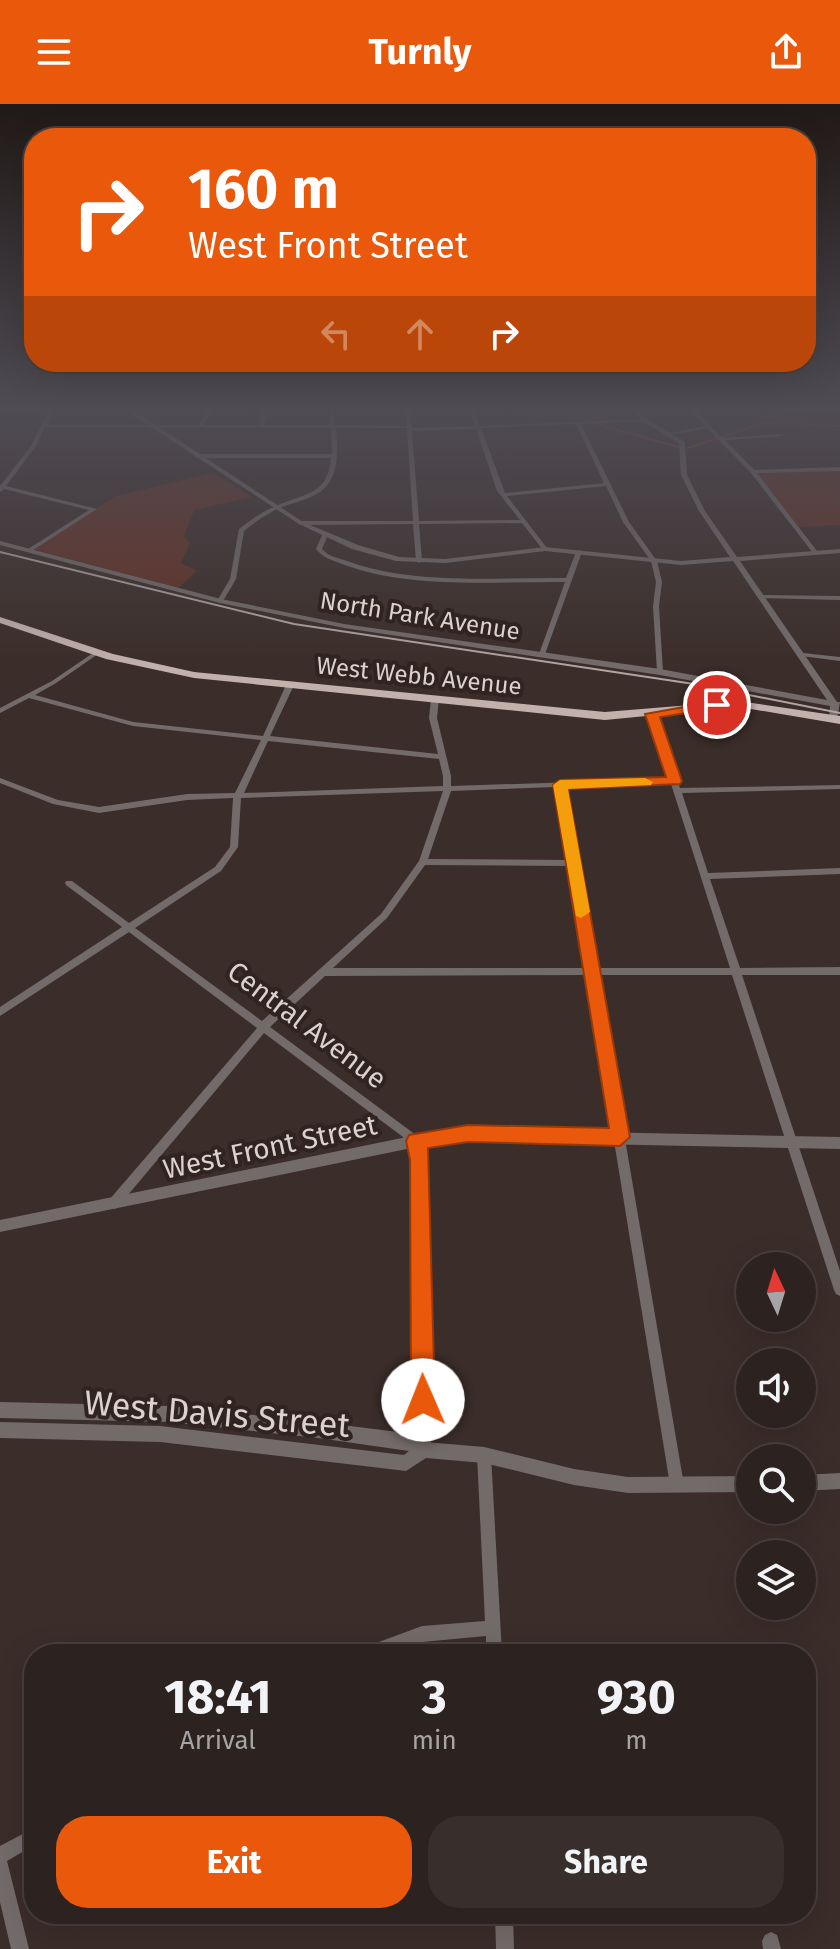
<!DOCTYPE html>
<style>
body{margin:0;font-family:"Fira Sans",sans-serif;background:#382f2c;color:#f1f3f6;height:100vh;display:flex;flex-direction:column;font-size:30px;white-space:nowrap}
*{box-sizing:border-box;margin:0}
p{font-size:26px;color:#a6a4a4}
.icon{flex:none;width:44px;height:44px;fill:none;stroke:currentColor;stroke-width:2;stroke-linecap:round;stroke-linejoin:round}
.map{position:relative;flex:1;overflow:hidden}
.sheet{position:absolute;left:24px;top:1540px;width:792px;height:280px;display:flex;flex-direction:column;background:#2c221f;border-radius:32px;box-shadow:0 8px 32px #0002,0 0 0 2px #483f3d}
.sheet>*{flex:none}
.banner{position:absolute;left:24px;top:24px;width:792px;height:244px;border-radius:32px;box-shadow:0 8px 32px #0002,0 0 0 2px #483f3d;background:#ea580c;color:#fff;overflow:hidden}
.needle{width:52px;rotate:356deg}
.fabs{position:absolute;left:736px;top:1148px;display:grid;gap:16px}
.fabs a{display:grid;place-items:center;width:80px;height:80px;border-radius:50%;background:#2c221f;box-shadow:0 8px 32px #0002,0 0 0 2px #483f3d;font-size:40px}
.pin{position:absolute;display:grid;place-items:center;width:68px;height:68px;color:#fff;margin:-34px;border:4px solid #fff;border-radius:50%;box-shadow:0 2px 8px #0007}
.me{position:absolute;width:88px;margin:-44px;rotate:359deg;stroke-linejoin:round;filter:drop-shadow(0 0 6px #0008)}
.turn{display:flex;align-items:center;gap:28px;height:168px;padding:0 32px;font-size:36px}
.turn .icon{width:104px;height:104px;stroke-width:2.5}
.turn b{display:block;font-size:56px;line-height:68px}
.lanes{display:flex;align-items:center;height:76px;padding:0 32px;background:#0003;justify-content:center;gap:40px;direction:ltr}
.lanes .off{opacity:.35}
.eta{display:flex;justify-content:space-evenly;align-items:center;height:136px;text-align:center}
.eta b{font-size:48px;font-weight:700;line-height:56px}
.action{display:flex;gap:16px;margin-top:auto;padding:16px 32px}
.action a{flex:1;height:92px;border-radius:32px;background:#ea580c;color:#fff;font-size:32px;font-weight:700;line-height:92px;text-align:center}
.action a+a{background:#382f2c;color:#f1f3f6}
header{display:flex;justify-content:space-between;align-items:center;height:104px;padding:0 32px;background:#ea580c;color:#fff;font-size:36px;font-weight:700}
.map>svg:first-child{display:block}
</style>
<header><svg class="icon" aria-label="menu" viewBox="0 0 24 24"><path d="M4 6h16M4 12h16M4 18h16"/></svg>Turnly<svg class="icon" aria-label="share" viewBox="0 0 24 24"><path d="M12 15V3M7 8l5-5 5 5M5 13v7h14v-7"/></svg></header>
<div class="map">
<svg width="840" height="1845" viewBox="0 0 840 1845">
<rect width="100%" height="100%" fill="#3b2d29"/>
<g fill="#653024">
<polygon points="840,366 840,421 799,423 757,370"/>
<polygon points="213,369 252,393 194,406 184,432 190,439 181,459 197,467 178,484 33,445 116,392"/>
</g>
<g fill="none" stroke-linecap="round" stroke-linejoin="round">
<g stroke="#943a27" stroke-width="2">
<polyline points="540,304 678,343"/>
<polyline points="688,344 764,319 840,322"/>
</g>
<g fill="#736b6a" fill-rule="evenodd">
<path d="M 50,304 L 55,304 L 47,321 L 199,321 L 209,304 L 214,304 L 203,321 L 260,321 L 262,304 L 266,304 L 264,321 L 330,321 L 329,304 L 333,304 L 335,321 L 407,322 L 406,304 L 410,304 L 412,324 L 475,322 L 469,304 L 474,304 L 480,322 L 646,315 L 644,317 L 581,320 L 629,418 L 657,457 L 662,478 L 659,502 L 663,568 L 660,570 L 657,568 L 653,502 L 656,478 L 651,457 L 623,418 L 606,382 L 507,392 L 547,444 L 547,446 L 543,446 L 522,419 L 419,420 L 422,457 L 419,459 L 416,457 L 413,420 L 301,421 L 298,419 L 301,417 L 413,417 L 407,324 L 336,324 C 338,349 340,380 313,392 C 303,397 292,399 282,403 C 268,409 256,417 244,427 L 236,475 L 223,497 L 220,499 L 217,497 L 230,475 L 239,425 C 252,415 263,407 278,401 C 307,389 328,390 331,354 L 197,354 L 194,352 L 197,350 L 332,350 L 331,324 L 45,323 L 36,342 L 6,382 L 97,405 L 30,448 L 28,447 L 28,445 L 89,406 L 4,385 L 0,388 L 0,382 L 31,342 ZM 576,320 L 604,379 L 505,389 L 481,324 ZM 476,325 L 497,387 L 520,416 L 419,417 L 412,327 Z"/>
<polygon points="688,304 693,304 722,334 784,330 782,332 725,336 754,366 840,363 840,367 757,369 817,447 817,449 813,449 751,369 707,324 671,331 671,329 705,322"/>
<path d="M 325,429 L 328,431 L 322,445 C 328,452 335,453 344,456 C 415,482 492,473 566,474 L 576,448 L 579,446 L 582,448 L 545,550 L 542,552 L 539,550 L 565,478 C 491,477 413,486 342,460 C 332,456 323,454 316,445 L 322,431 Z"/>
<polygon points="762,491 840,492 840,496 760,494 760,492"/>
<path d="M 96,547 L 99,549 L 98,550 L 56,579 L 35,591 L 133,618 L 263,632 L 286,581 L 290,579 L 294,581 L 270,632 L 438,650 L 429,614 L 431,595 L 435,593 L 439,595 L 437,614 L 451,672 L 451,682 L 669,675 L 648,610 L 652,608 L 656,610 L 680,684 L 840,681 L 840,685 L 682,689 L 708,769 L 840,764 L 840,770 L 710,775 L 740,864 L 840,863 L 840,871 L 742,871 L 840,1167 L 840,1192 L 836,1190 L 834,1186 L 732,871 L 597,871 L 684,1381 L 682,1386 L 677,1388 L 672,1386 L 670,1381 L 587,871 L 325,872 L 270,923 L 420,1034 L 426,1056 L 431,1346 L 429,1351 L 424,1353 L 419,1351 L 417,1346 L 414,1056 L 411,1039 L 264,929 L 117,1104 L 113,1105 L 109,1104 L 107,1100 L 109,1096 L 257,924 L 129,828 L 0,912 L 0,903 L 122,823 L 66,781 L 65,779 L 66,777 L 72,777 L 129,819 L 215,763 L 230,743 L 233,694 L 187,696 L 99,709 L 53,700 L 0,679 L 0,674 L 58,696 L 99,703 L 187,690 L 235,689 L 261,636 L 133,622 L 29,594 L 0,609 L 0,604 L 52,577 ZM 268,637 L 439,655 L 443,672 L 443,682 L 244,689 ZM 671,680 L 730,864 L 595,864 L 564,683 ZM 556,683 L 568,756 L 428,755 L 451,687 ZM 443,687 L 419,757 L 381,810 L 262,917 L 135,824 L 221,767 L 238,743 L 241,694 ZM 425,761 L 569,762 L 586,864 L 333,864 L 387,814 Z"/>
<polygon points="803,549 840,553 840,557 801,552 800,551"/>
<polygon points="484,1344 489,1346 491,1351 502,1550 486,1550 486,1532 422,1538 387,1550 357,1550 360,1545 422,1522 485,1517 477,1351 479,1346"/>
<polygon points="34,1724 34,1741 7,1757 29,1845 11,1845 0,1798 0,1742"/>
<polygon points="495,1810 513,1810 514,1845 496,1845"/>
<polygon points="771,1828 777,1831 781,1845 763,1845 762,1837 765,1831"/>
</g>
<g fill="#736b6a" fill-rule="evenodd">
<polygon points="122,304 130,304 303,418 358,441 399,453 445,455 545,443 681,457 730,453 699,407 681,371 679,339 642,317 630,304 637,304 646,315 685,338 687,371 705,407 737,453 840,445 840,449 740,457 837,598 840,598 837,615 833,618 829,615 830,602 660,571 344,524 220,499 0,441 0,437 221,495 344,520 660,565 827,596 733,457 681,461 545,447 445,459 396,457 352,445 299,420"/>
<polygon points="446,1025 840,1033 840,1045 446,1037 0,1128 0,1116"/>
<polygon points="0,1298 169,1302 318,1318 406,1329 425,1338 484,1343 574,1365 628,1373 750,1372 750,1388 628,1389 574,1381 484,1359 426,1354 406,1367 160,1338 0,1334 0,1318 160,1322 404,1351 409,1347 318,1334 169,1318 0,1314"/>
<polygon points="840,1369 840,1385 802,1387 802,1371"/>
</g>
<polygon fill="#c2b0ac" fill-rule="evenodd" points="0,513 113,550 194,568 605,608 739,597 840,612 840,620 739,603 605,616 194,574 106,555 0,519"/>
<polyline stroke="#b0a4a2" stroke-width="2" points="0,448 294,520 694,580 840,609"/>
</g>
<linearGradient id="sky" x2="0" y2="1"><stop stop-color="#201917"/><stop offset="0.54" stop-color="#4f4c54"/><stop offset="1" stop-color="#4f4c54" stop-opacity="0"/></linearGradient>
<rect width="840" height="563" fill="url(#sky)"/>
<polygon fill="#ea580c" stroke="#983908" stroke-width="2" points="717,597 722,598 722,604 660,613 682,677 680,680 568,685 630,1033 620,1042 468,1038 428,1044 435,1296 431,1305 423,1308 414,1305 411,1296 410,1056 406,1037 409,1031 468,1021 609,1024 553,681 560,676 666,673 645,610"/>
<polygon fill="#f59e0b" points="645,674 653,678 651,681 568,685 590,808 581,814 576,812 553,681 560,676"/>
<g text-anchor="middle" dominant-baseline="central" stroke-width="8" stroke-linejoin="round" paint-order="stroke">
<g font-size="24" fill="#dbd1cf" stroke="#312320">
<text transform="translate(420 512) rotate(9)">North Park Avenue</text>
<text transform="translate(419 572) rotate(6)">West Webb Avenue</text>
</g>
<g font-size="28" fill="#dbd1cf" stroke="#312320">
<text transform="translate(307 921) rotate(37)">Central Avenue</text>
<text transform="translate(270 1043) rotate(-12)">West Front Street</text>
</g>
<g font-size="34" fill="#dbd1cf" stroke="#312320">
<text transform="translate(217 1310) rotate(5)">West Davis Street</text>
</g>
</g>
</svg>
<div class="fabs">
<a><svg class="needle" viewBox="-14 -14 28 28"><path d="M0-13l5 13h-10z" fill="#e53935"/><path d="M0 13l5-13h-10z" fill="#a6a4a4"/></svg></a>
<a><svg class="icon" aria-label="sound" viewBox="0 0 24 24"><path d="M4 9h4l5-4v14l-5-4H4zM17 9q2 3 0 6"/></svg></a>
<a><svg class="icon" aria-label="search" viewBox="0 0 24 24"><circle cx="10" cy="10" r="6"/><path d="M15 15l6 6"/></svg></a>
<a><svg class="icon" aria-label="layers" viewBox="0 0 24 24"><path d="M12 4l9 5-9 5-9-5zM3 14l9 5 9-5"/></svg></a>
</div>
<div class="pin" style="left:717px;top:601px;background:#d93025"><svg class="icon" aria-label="arrive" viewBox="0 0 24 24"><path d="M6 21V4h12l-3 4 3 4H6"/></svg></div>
<svg class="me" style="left:423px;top:1296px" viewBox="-20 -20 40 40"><circle r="19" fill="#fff"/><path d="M0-13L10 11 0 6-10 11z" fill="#ea580c"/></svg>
<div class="banner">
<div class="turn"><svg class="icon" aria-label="right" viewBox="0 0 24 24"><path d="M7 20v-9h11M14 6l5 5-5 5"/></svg><div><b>160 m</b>West Front Street</div></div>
<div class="lanes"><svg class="icon off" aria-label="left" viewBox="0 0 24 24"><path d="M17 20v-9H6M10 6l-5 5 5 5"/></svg><svg class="icon off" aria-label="ahead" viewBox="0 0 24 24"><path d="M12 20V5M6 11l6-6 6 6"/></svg><svg class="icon" aria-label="right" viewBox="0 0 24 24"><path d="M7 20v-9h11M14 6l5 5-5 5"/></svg></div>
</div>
<section class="sheet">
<div class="eta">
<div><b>18:41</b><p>Arrival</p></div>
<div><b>3</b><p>min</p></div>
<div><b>930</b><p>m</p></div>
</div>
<div class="action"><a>Exit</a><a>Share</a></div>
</section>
</div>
